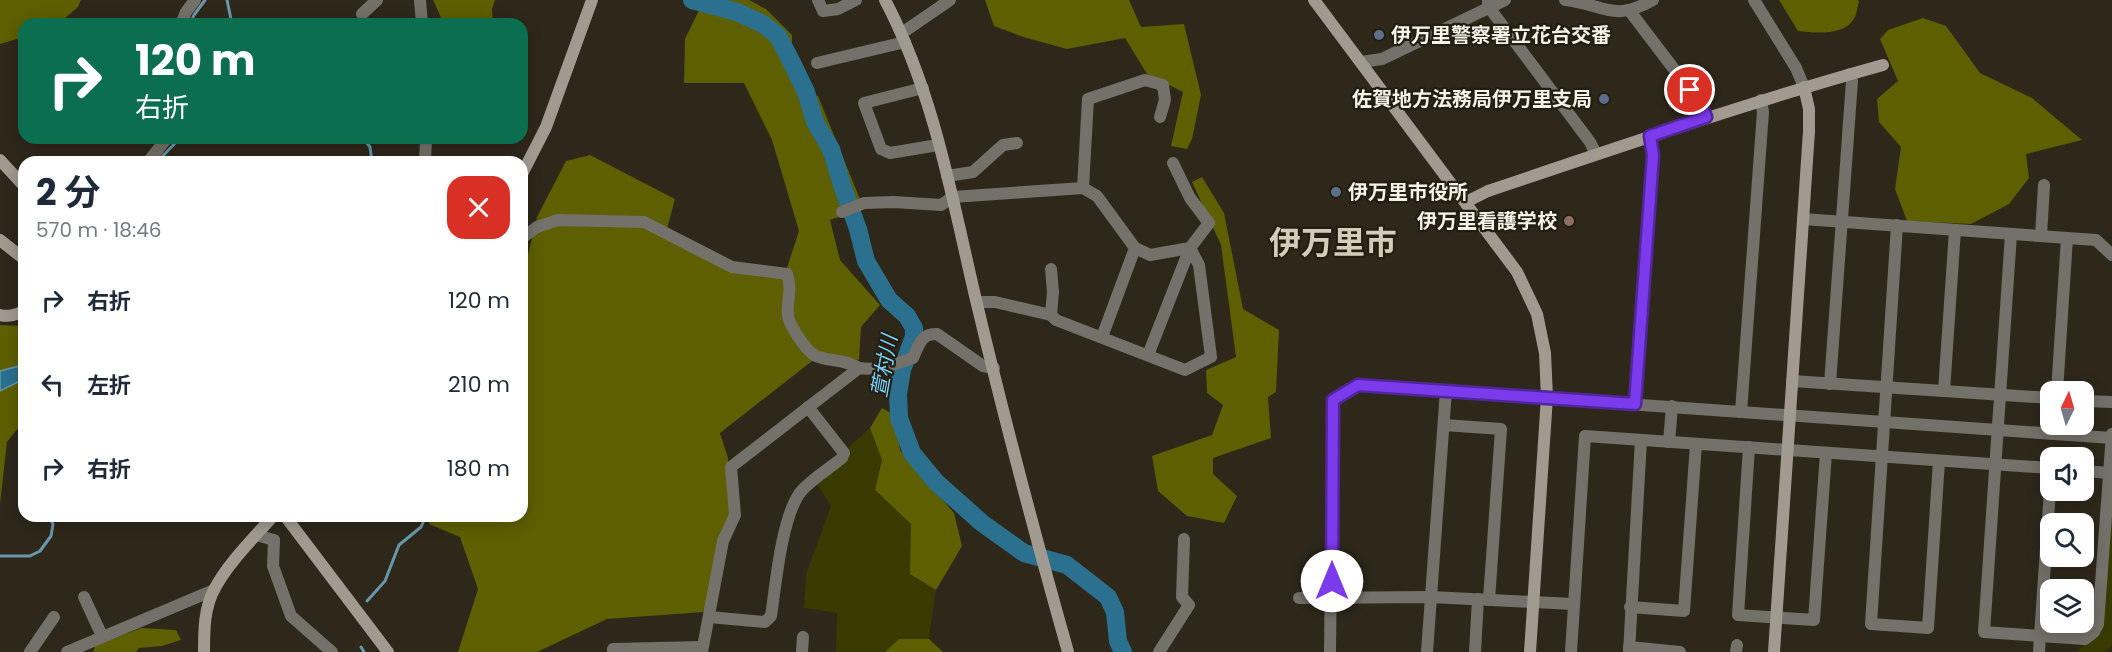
<!DOCTYPE html>
<html lang="ja">
<meta charset="utf-8">
<style>
body{margin:0;font-family:Poppins,"Noto Sans JP",sans-serif;background:#f6f6f7;color:#1f2937;height:100vh;display:flex;flex-direction:column;font-size:22px;white-space:nowrap}
*{box-sizing:border-box;margin:0}
p{font-size:20px;color:#747a83}
.icon{flex:none;width:33px;height:33px;fill:none;stroke:currentColor;stroke-width:2;stroke-linecap:round;stroke-linejoin:round}
.map{position:relative;flex:1;overflow:hidden}
.side{position:absolute;left:18px;top:156px;width:510px;height:366px;display:flex;flex-direction:column;background:#fff;border-radius:18px;box-shadow:0 3px 15px #0003}
.side>*{flex:none}
.guide{position:absolute;left:18px;top:18px;width:510px;height:126px;border-radius:18px;box-shadow:0 3px 15px #0003;background:#0b6e4f;color:#fff;overflow:hidden}
.needle{width:39px;rotate:5deg}
.buttons{position:absolute;left:2040px;top:381px;display:grid;gap:12px}
.buttons a{display:grid;place-items:center;width:54px;height:54px;border-radius:12px;background:#fff;box-shadow:0 3px 15px #0003;font-size:30px}
.pin{position:absolute;display:grid;place-items:center;width:51px;height:51px;color:#fff;margin:-26px;border:3px solid #fff;border-radius:50%;box-shadow:0 2px 6px #0007}
.me{position:absolute;width:66px;margin:-33px;rotate:0deg;stroke-linejoin:round;filter:drop-shadow(0 0 4px #0008)}
.turn{display:flex;align-items:center;gap:21px;height:126px;padding:0 18px;font-size:27px}
.turn .icon{width:78px;height:78px;stroke-width:2.5}
.turn b{display:block;font-size:42px;line-height:51px}
.round{display:grid;place-items:center;flex:none;width:63px;height:63px;border-radius:18px;background:#f6f6f7}
.overview{display:flex;align-items:center;justify-content:space-between;height:102px;padding:0 18px}
h1{font-size:36px;font-weight:700;line-height:45px}
ul{padding:0;list-style:none}
li{display:flex;align-items:center;gap:18px;height:84px;padding:0 18px}
li div{flex:1}
li b{display:block;font-size:22px}
li em{font-style:normal}
.map>svg:first-child{display:block}
</style>
<div class="map">
<svg width="2112" height="652" viewBox="0 0 2112 652">
<rect width="100%" height="100%" fill="#2d281a"/>
<g fill="#393a00">
<polygon points="870,428 882,460 875,490 911,524 911,574 936,590 929,639 899,639 885,652 836,652 837,613 804,608 806,574 831,506 816,483 848,448"/>
<polygon points="2112,487 2112,646 2104,652 2077,652 2102,627"/>
</g>
<g fill="#5d5f00">
<polygon points="0,0 81,0 78,7 58,24 24,24 24,37 0,44"/>
<polygon points="433,0 495,0 492,9 493,24 444,24"/>
<polygon points="704,0 749,0 766,9 792,35 792,53 810,97 818,96 864,209 830,220 840,260 880,305 861,327 859,360 821,354 720,433 728,458 731,514 704,612 607,619 537,652 458,652 478,589 460,537 429,524 430,516 522,516 522,435 526,435 522,415 522,279 537,217 566,161 590,155 675,199 665,236 731,272 784,277 799,231 772,140 744,83 684,83 685,39"/>
<polygon points="985,0 1129,0 1141,27 1184,24 1201,95 1192,139 1187,149 1171,146 1183,92 1147,74 1125,38 1067,49 1023,37 994,26"/>
<path d="M 1779,0 L 1858,0 L 1859,2 C 1857,7 1857,16 1853,20 C 1843,36 1814,33 1798,31 Z"/>
<polygon points="1923,18 1946,26 1980,73 2032,98 2082,140 2026,154 2029,178 2009,204 1971,224 1907,221 1895,189 1901,147 1879,122 1877,99 1898,81 1880,39 1888,30"/>
<polygon points="1202,177 1224,213 1243,309 1279,330 1276,392 1268,397 1271,438 1213,458 1213,474 1237,496 1224,523 1187,516 1158,491 1152,456 1212,435 1223,405 1207,393 1206,370 1236,357 1221,245 1192,182"/>
<polygon points="0,325 24,326 24,421 7,442 0,504"/>
<polygon points="882,408 893,414 900,450 954,513 962,546 936,590 910,574 911,524 875,490 882,460 870,428"/>
<polygon points="141,628 176,630 181,640 162,646 139,648 136,652 93,652 95,646"/>
<polygon points="899,639 929,639 943,652 885,652"/>
</g>
<polygon fill="#2b708e" stroke="#6897a9" stroke-width="1.5" points="24,359 24,379 0,391 0,371 19,366"/>
<g fill="none" stroke-linecap="round" stroke-linejoin="round">
<g stroke="#6897a9" stroke-width="3">
<polyline points="227,0 232,24"/>
<polyline points="190,24 194,15 205,0"/>
<polyline points="363,138 370,147 372,162"/>
<polyline points="157,162 180,138"/>
<polyline points="0,556 30,556 40,551 51,536 53,524 48,516"/>
<polyline points="367,601 385,581 399,545 421,527 426,516"/>
<polyline points="361,647 364,652"/>
</g>
<polyline stroke="#2b708e" stroke-width="18" points="692,0 737,12 763,24 778,36 793,65 806,92 815,122 831,149 843,188 858,229 866,261 889,300 907,316 914,328 914,336 902,370 898,394 899,418 912,453 936,482 982,523 1024,553 1067,565 1108,597 1115,612 1118,641 1123,652"/>
<g stroke="#74716a" stroke-width="12">
<polyline points="420,0 422,24"/>
<polyline points="818,0 823,11 838,9 856,0"/>
<polyline points="1488,0 1488,6 1590,142 1596,154"/>
<path d="M 1565,0 C 1604,4 1612,23 1653,0"/>
<polyline points="1754,0 1796,68 1804,87"/>
<polyline points="1629,10 1702,106 1705,117"/>
<polyline points="362,14 377,0"/>
<polyline points="181,24 186,12 195,0"/>
<polyline points="902,33 950,0"/>
<polyline points="1361,62 1382,59 1505,0"/>
<polyline points="817,63 905,42"/>
<polyline points="923,88 864,103 881,149 890,153 938,145"/>
<polyline points="148,162 167,138"/>
<polyline points="425,162 426,138"/>
<polyline points="947,176 973,172 1003,145 1017,143"/>
<polyline points="1083,188 1088,99 1145,80 1163,85 1165,100 1160,117"/>
<polyline points="842,212 864,203 894,202 941,205 953,197 1083,188 1097,196 1135,248 1102,337"/>
<polyline points="1803,219 2096,240 2112,255"/>
<polyline points="1897,225 1871,624 1928,628 1939,461"/>
<polyline points="2011,234 1984,632 2040,636 2050,490"/>
<polyline points="2041,236 2044,185"/>
<path d="M 522,238 L 537,227 L 558,220 L 644,222 L 732,267 L 787,274 C 793,292 786,300 788,316 C 789,325 806,350 814,355 C 826,362 843,358 859,368"/>
<polyline points="1135,248 1150,255 1190,248 1209,223 1190,198 1173,163"/>
<polyline points="977,302 995,302 1051,315 1056,320 1185,370 1211,357 1199,265 1190,248 1148,355"/>
<polyline points="1051,315 1053,292 1051,269"/>
<polyline points="1792,381 2050,398"/>
<polyline points="1830,384 1852,81 1850,74"/>
<polyline points="1944,391 1955,230"/>
<polyline points="2057,392 2067,238"/>
<polyline points="2084,401 2112,402"/>
<polyline points="1635,404 1653,155 1651,136"/>
<polyline points="1741,412 1763,112 1761,100"/>
<polyline points="1444,425 1501,429 1489,600"/>
<polyline points="1669,442 1672,406"/>
<polyline points="1749,447 1738,615 1814,620 1826,453"/>
<polyline points="2084,471 2109,473"/>
<polyline points="256,535 274,540 273,566 291,616 332,652"/>
<polyline points="84,597 102,636"/>
<polyline points="1299,598 1431,597 1573,604"/>
<polyline points="1630,607 1684,611 1696,444"/>
<path d="M 709,617 L 765,622 L 771,616 C 776,583 781,522 799,494 C 807,482 830,468 842,458 L 844,453 L 808,407"/>
<polyline points="1629,647 1680,652"/>
<polyline points="30,652 54,617"/>
<polyline points="67,652 214,590"/>
<polyline points="613,652 613,649 702,647"/>
<path d="M 702,652 L 723,541 L 735,515 L 731,467 L 859,368 C 878,371 895,364 913,358 C 919,345 921,333 937,334 L 983,366 L 994,368"/>
<polyline points="802,652 803,637"/>
<polyline points="1159,652 1189,605 1182,597 1184,539"/>
<polyline points="1330,652 1333,400 1358,385 2112,438"/>
<polyline points="1427,652 1446,390"/>
<polyline points="1475,652 1478,599"/>
<polyline points="1571,652 1585,436 2050,468"/>
<polyline points="1629,652 1641,440"/>
<polyline points="1736,652 1737,645"/>
<polyline points="2039,652 2040,636 2085,639 2094,632 2098,624 2112,434"/>
</g>
<g stroke="#a09a90" stroke-width="12">
<path d="M 885,0 C 934,93 952,198 976,300 C 1004,418 1035,535 1068,652"/>
<polyline points="1314,0 1517,272 1537,314 1545,353 1547,397 1530,652"/>
<polyline points="0,160 24,186"/>
<polyline points="522,174 546,127 592,0"/>
<path d="M 1466,202 L 1488,191 C 1619,147 1750,102 1883,65"/>
<polyline points="0,240 24,259"/>
<path d="M 0,315 C 8,317 18,315 24,310"/>
<polyline points="285,516 388,652"/>
<path d="M 204,652 C 204,631 204,607 215,588 C 229,562 253,539 273,516"/>
<polyline points="1774,652 1809,131 1809,109 1804,87"/>
</g>
</g>
<g fill="none" stroke-linecap="round" stroke-linejoin="round">
<g stroke="#51269a" stroke-width="15">
<polyline id="route" points="1332,581 1333,400 1358,385 1635,404 1653,155 1650,136 1706,117 1702,106 1690,90"/>
</g>
<use href="#route" stroke="#7c3aed" stroke-width="10"/>
</g>
<g fill="#5c6f8a" stroke="#231e11" stroke-width="2">
<circle cx="1379" cy="35" r="6"/>
<circle cx="1604" cy="99" r="6"/>
<circle cx="1336" cy="192" r="6"/>
</g>
<circle fill="#8d6e63" stroke="#231e11" stroke-width="2" cx="1569" cy="221" r="6"/>
<g text-anchor="middle" dominant-baseline="central" stroke-width="4.5" stroke-linejoin="round" paint-order="stroke">
<g font-size="20" font-weight="bold" fill="#f5f2e9" stroke="#231e11" text-anchor="start">
<text x="1391" y="35">伊万里警察署立花台交番</text>
<text x="1592" y="99" text-anchor="end">佐賀地方法務局伊万里支局</text>
<text x="1348" y="192">伊万里市役所</text>
<text x="1557" y="221" text-anchor="end">伊万里看護学校</text>
</g>
<g font-size="21" font-style="italic" fill="#77d3fe" stroke="#231e11">
<text transform="translate(884 366) rotate(-80)">萱村川</text>
</g>
<g font-size="32" font-weight="bold" fill="#d3ccbb" stroke="#231e11">
<text x="1333" y="242">伊万里市</text>
</g>
</g>
</svg>
<div class="buttons">
<a><svg class="needle" viewBox="-14 -14 28 28"><path d="M0-13l5 13h-10z" fill="#e53935"/><path d="M0 13l5-13h-10z" fill="#747a83"/></svg></a>
<a><svg class="icon" aria-label="sound" viewBox="0 0 24 24"><path d="M4 9h4l5-4v14l-5-4H4zM17 9q2 3 0 6"/></svg></a>
<a><svg class="icon" aria-label="search" viewBox="0 0 24 24"><circle cx="10" cy="10" r="6"/><path d="M15 15l6 6"/></svg></a>
<a><svg class="icon" aria-label="layers" viewBox="0 0 24 24"><path d="M12 4l9 5-9 5-9-5zM3 14l9 5 9-5"/></svg></a>
</div>
<div class="pin" style="left:1690px;top:90px;background:#d93025"><svg class="icon" aria-label="arrive" viewBox="0 0 24 24"><path d="M6 21V4h12l-3 4 3 4H6"/></svg></div>
<svg class="me" style="left:1332px;top:581px" viewBox="-20 -20 40 40"><circle r="19" fill="#fff"/><path d="M0-13L10 11 0 6-10 11z" fill="#7c3aed"/></svg>
<div class="guide">
<div class="turn"><svg class="icon" aria-label="right" viewBox="0 0 24 24"><path d="M7 20v-9h11M14 6l5 5-5 5"/></svg><div><b>120 m</b>右折</div></div>
</div>
<section class="side">
<div class="overview"><div><h1>2 分</h1><p>570 m · 18:46</p></div><a class="round" style="background:#d93025;color:#fff"><svg class="icon" aria-label="close" viewBox="0 0 24 24"><path d="M6 6l12 12M18 6L6 18"/></svg></a></div>
<ul>
<li><svg class="icon" aria-label="right" viewBox="0 0 24 24"><path d="M7 20v-9h11M14 6l5 5-5 5"/></svg><div><b>右折</b></div><em>120 m</em></li>
<li><svg class="icon" aria-label="left" viewBox="0 0 24 24"><path d="M17 20v-9H6M10 6l-5 5 5 5"/></svg><div><b>左折</b></div><em>210 m</em></li>
<li><svg class="icon" aria-label="right" viewBox="0 0 24 24"><path d="M7 20v-9h11M14 6l5 5-5 5"/></svg><div><b>右折</b></div><em>180 m</em></li>
</ul>
</section>
</div>
